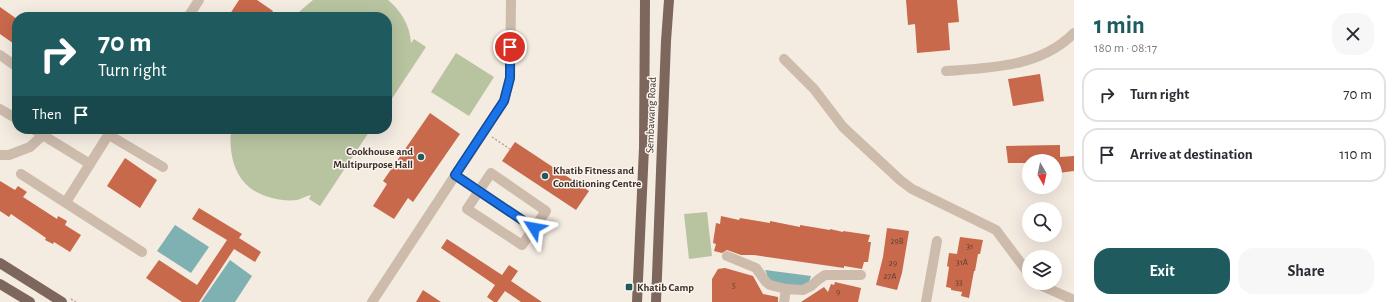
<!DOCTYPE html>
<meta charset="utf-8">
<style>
body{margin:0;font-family:"Alegreya Sans",sans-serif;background:#f7f7f7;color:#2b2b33;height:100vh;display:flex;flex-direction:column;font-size:15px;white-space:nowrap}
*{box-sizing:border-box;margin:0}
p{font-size:13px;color:#7c7c81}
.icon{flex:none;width:22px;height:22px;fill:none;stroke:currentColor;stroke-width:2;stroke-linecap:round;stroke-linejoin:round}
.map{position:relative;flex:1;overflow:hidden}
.sheet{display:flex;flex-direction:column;background:#fff;width:320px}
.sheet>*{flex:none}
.top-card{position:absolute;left:12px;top:12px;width:380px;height:122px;border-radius:16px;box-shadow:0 4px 16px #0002;background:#1f5a5e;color:#fff;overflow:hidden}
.needle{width:26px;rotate:171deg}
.tools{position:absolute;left:1022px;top:154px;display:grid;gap:8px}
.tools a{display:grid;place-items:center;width:40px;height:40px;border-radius:50%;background:#fff;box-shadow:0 4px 16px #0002;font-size:20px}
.pin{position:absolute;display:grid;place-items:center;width:34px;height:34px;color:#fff;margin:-17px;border:2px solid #fff;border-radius:50%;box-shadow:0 1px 4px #0007}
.me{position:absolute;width:44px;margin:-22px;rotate:304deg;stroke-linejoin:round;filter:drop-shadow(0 0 3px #0008)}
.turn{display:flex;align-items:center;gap:14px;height:84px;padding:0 20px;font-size:18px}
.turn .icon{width:52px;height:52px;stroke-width:2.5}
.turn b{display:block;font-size:28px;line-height:34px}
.then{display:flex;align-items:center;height:38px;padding:0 20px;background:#0003;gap:8px;font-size:15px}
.round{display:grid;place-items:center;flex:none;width:42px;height:42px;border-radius:16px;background:#f7f7f7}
.summary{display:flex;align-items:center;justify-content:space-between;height:68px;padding:0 20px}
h1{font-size:24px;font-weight:700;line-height:30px;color:#1f5a5e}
.cta{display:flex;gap:8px;margin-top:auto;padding:8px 20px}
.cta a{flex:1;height:46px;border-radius:16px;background:#1f5a5e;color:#fff;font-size:16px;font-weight:700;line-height:46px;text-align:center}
.cta a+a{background:#f7f7f7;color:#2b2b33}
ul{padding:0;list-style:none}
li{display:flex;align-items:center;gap:12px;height:54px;margin:0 8px 6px;padding:0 12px;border:2px solid #e1e1e2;border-radius:16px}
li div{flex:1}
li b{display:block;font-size:15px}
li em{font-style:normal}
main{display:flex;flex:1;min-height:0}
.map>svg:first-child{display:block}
</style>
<main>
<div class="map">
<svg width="1074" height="302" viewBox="0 0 1074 302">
<rect width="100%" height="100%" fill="#f4ebe1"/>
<g fill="#b8c4a0">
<path d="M 313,0 L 388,0 C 401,11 410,25 411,43 L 414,39 L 426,47 L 387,106 L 387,17 L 296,17 L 300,11 Z"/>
<polygon points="456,53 494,77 469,116 431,92"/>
<path d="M 231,129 L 371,129 L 320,206 L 309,199 L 311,195 C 306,196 301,199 297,200 C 288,201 280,200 272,198 C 238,190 228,161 231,129 Z"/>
<polygon points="707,212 712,256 689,259 684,214"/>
</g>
<g fill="#7fb0b2">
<polygon points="175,225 209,247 191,273 157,251"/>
<polygon points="230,260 252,276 235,302 201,302"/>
<polygon points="765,270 811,276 807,288 774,287 766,276 767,274"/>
</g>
<g fill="#c8694b">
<polygon points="239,0 257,0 273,11 269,17 228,17"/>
<polygon points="906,0 957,0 959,22 948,23 950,50 917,53 915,24 908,25"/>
<polygon points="0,7 17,19 17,46 0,34"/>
<polygon points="1040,74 1044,101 1013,106 1008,79"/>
<polygon points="430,113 460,134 413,202 408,198 394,219 373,206 387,184 383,181"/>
<polygon points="515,142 589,191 576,210 502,161"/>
<polygon points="1060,145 1060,157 1074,156 1074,171 1058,173 1056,161 1029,161 1029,163 1008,163 1006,146"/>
<polygon points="125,158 157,180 140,208 107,186"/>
<polygon points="0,181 15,190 18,186 27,192 23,197 57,219 58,216 67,221 65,225 81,235 70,252 54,242 53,244 45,240 46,238 11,214 9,217 0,211"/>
<polygon points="199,208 242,234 239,238 261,252 255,262 234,249 199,302 182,302 146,278 159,260 197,285 227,240 192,219"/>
<polygon points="721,216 739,220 740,218 770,223 770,221 800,227 800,225 830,230 830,229 843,232 843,231 870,235 868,242 871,242 868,262 864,262 862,269 844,266 844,268 754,255 741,255 727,250 722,253 714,251 716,244 713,243 716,223 720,224"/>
<polygon points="887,228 909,231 902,273 897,290 876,285 883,257"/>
<polygon points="960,237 983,240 980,254 978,254 975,271 974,271 969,298 961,296 962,292 951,290 951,288 946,287 949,267 947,266 949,253 957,254"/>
<polygon points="447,239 502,275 509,265 518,271 511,281 542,302 521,302 505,291 497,302 494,302 487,297 495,285 441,248"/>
<polygon points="725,268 753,276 763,294 778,297 778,302 712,302 712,279 718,269"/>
<polygon points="835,282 861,288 858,302 801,302 824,287 828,292 831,284 834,285"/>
<polygon points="423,290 441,302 416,302"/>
</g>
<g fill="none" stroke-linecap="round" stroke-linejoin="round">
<g stroke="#b9a596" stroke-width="1.5" stroke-dasharray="2 2" stroke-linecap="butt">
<polyline points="492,137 510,149"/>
<polyline points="71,299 76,302"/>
</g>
<g stroke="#cdbbac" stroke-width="10">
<polyline points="188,17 199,0"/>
<polyline points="0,55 17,67"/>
<polyline points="784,59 814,89 843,127 900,180 912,189 996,230 1029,274"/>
<path d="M 946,71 C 990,68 1041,67 1074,33"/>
<polyline points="0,109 17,119"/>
<polyline points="33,129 90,164"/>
<polyline points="109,135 163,167"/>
<polyline points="0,155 9,155 30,147 43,135"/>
<polygon points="491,173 546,211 522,245 467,209"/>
<polyline points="21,174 142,252"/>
<polyline points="455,175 534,228"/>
<polyline points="66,202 112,129"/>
<polyline points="727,256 756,268 766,282 770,285 786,289 803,290 811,286 819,279 825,275 861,275"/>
<polyline points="1038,283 1042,286 1074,300"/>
<polyline points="372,302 504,101 510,78 511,0"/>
<polyline points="784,302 786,289"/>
<polyline points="926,302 937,241"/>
</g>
<g stroke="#7d675c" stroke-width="10">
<polyline points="0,263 62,302"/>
<polyline points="0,284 30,302"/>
<polyline points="637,302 644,148 645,0"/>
<polyline points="656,302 666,41 669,0"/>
</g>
</g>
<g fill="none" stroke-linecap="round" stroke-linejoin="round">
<g stroke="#114b97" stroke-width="10">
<polyline id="route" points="510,47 510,78 504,101 455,175 534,228"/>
</g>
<use href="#route" stroke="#1a73e8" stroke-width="7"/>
</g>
<g fill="#1f5a5e" stroke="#fbf5ee" stroke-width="1.5">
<circle cx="421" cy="157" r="4"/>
<circle cx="545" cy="176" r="4"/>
<rect x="625" y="283" width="8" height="8" rx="2"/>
</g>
<g text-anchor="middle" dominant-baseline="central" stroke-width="3" stroke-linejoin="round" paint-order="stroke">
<g font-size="9" fill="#5e3e33">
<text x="897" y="241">29B</text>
<text x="970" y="246">31</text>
<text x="962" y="262">31A</text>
<text x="893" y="263">29</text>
<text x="890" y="276">27A</text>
<text x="959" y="282">33</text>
<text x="734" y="285">5</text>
<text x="838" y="292">9</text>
</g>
<g font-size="11" fill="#3b302b" stroke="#fbf5ee">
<text transform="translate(651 115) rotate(-88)">Sembawang Road</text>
</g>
<g font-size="11" font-weight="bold" fill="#3b302b" stroke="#fbf5ee" text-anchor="start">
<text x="413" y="151" text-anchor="end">Cookhouse and<tspan x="413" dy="13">Multipurpose Hall</tspan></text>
<text x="553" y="170">Khatib Fitness and<tspan x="553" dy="13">Conditioning Centre</tspan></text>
<text x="637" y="287">Khatib Camp</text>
</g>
</g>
</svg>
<div class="tools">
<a><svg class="needle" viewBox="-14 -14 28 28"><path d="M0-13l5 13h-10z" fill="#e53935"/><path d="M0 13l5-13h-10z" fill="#7c7c81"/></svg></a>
<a><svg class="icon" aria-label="search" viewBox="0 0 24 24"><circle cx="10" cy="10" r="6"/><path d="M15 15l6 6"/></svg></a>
<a><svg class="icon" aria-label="layers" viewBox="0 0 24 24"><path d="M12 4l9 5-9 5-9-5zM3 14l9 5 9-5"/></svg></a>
</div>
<div class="pin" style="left:510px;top:47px;background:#d93025"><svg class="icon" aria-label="arrive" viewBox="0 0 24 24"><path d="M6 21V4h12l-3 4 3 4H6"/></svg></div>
<svg class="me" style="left:534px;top:228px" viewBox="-20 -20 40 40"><path d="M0-17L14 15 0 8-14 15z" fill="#1a73e8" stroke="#fff" stroke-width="4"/></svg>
<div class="top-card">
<div class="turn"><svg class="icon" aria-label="right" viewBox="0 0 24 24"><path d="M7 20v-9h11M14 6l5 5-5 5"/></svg><div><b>70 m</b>Turn right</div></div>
<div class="then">Then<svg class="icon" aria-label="arrive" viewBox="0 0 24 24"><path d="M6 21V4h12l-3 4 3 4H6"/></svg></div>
</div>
</div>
<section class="sheet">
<div class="summary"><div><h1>1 min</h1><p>180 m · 08:17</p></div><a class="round"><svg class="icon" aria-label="close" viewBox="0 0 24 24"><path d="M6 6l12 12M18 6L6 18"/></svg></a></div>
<ul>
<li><svg class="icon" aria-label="right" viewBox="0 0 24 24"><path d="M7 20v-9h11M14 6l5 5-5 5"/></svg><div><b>Turn right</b></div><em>70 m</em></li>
<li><svg class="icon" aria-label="arrive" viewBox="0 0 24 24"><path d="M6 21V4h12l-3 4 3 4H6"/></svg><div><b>Arrive at destination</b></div><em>110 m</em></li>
</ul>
<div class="cta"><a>Exit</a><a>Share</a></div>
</section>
</main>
